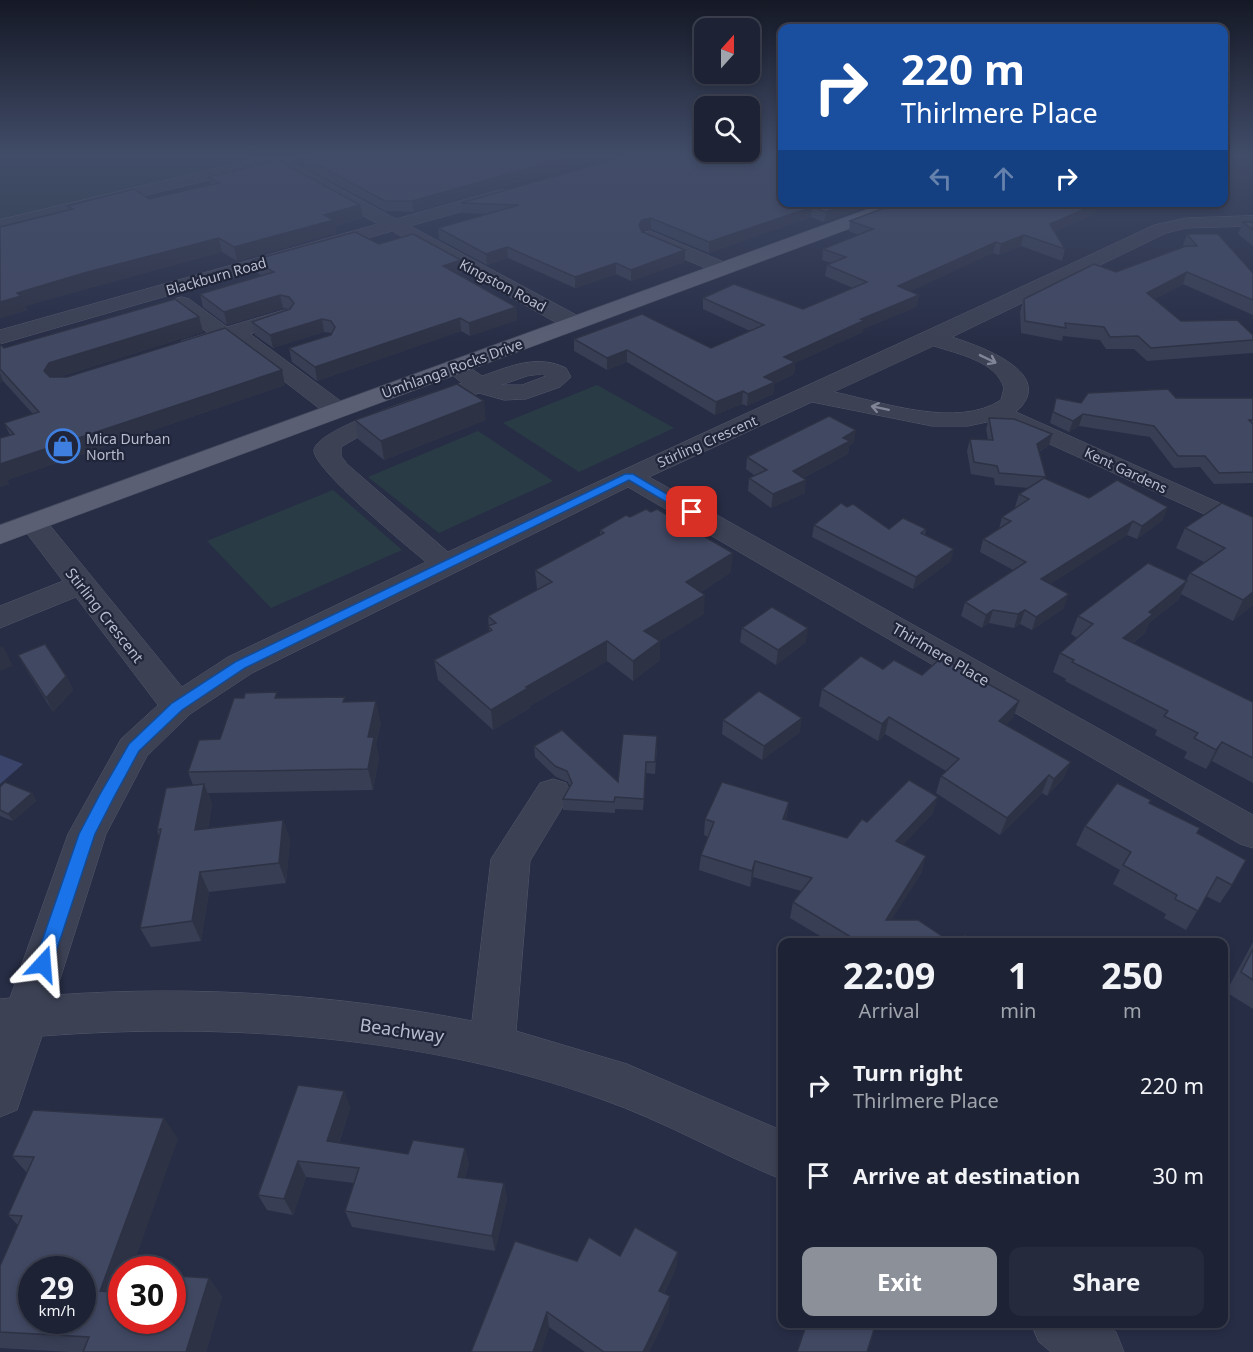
<!DOCTYPE html>
<style>
body{margin:0;font-family:"Noto Sans",sans-serif;background:#252a3c;color:#f1f3f6;height:100vh;display:flex;flex-direction:column;font-size:22px;white-space:nowrap}
*{box-sizing:border-box;margin:0}
p{font-size:20px;color:#a0a4ac}
.icon{flex:none;width:33px;height:33px;fill:none;stroke:currentColor;stroke-width:2;stroke-linecap:round;stroke-linejoin:round}
.map{position:relative;flex:1;overflow:hidden}
.details{position:absolute;left:778px;top:938px;width:450px;height:390px;display:flex;flex-direction:column;background:#1d2234;border-radius:12px;box-shadow:0 3px 9px #0003,0 0 0 2px #3b3f4f}
.details>*{flex:none}
.guide{position:absolute;left:778px;top:24px;width:450px;height:183px;border-radius:12px;box-shadow:0 3px 9px #0003,0 0 0 2px #3b3f4f;background:#1a4fa0;color:#fff;overflow:hidden}
.needle{width:39px;rotate:21deg}
.fabs{position:absolute;left:694px;top:18px;display:grid;gap:12px}
.fabs a{display:grid;place-items:center;width:66px;height:66px;border-radius:12px;background:#1d2234;box-shadow:0 3px 9px #0003,0 0 0 2px #3b3f4f;font-size:30px}
.speed{position:absolute;left:18px;top:1256px;display:flex;gap:12px;font-size:30px;font-weight:700;text-align:center}
.speed>*{display:grid;place-content:center;width:78px;height:78px;border-radius:50%;background:#1d2234;box-shadow:0 3px 9px #0003,0 0 0 2px #3b3f4f;line-height:1}
.speed small{font-size:15px;font-weight:400}
.speed .limit{border:9px solid #d22;background:#fff;color:#111}
.pin{position:absolute;display:grid;place-items:center;width:51px;height:51px;color:#fff;margin:-26px;border-radius:12px;box-shadow:0 3px 9px #0006}
.me{position:absolute;width:66px;margin:-33px;rotate:19deg;stroke-linejoin:round;filter:drop-shadow(0 0 4px #0008)}
.turn{display:flex;align-items:center;gap:21px;height:126px;padding:0 24px;font-size:27px}
.turn .icon{width:78px;height:78px;stroke-width:2.5}
.turn b{display:block;font-size:42px;line-height:51px}
.lanes{display:flex;align-items:center;height:57px;padding:0 24px;background:#0003;justify-content:center;gap:30px;direction:ltr}
.lanes .off{opacity:.35}
.eta{display:flex;justify-content:space-evenly;align-items:center;height:102px;text-align:center}
.eta b{font-size:36px;font-weight:700;line-height:42px}
.button{display:flex;gap:12px;margin-top:auto;padding:12px 24px}
.button a{flex:1;height:69px;border-radius:12px;background:#8c9099;color:#fff;font-size:24px;font-weight:700;line-height:69px;text-align:center}
.button a+a{background:#252a3c;color:#f1f3f6}
ul{padding:0;list-style:none}
li{display:flex;align-items:center;gap:18px;height:90px;padding:0 24px}
li div{flex:1}
li b{display:block;font-size:22px}
li em{font-style:normal}
.map>svg:first-child{display:block}
</style>
<div class="map">
<svg width="1253" height="1352" viewBox="0 0 1253 1352">
<rect width="100%" height="100%" fill="#272d45"/>
<g fill="#293c46">
<polygon points="0,155 274,155 0,220"/>
<polygon points="597,385 674,428 579,472 503,423"/>
<polygon points="478,431 553,481 439,533 368,477"/>
<polygon points="333,490 402,550 271,608 207,541"/>
</g>
<polygon fill="#3b456c" points="0,755 23,764 0,784"/>
<g fill="none" stroke-linecap="round" stroke-linejoin="round">
<g stroke="#54586c" stroke-width="1">
<g id="minor">
<polygon points="273,155 303,155 289,161 396,219 498,190 510,190 513,194 510,198 410,226 582,318 585,323 582,328 566,328 392,231 0,344 0,330 378,224 272,165 0,230 0,220"/>
<path d="M 1253,216 L 1253,226 L 1186,228 L 1166,233 L 952,337 C 979,346 1059,373 1016,412 L 1253,518 L 1253,536 L 1003,423 L 1001,419 L 968,426 L 932,426 L 812,402 L 649,477 L 1253,815 L 1253,848 L 1240,844 L 628,487 L 252,673 L 190,714 L 147,756 L 106,834 L 55,995 C 194,985 336,994 472,1021 L 491,859 L 540,783 L 553,779 L 566,783 L 571,793 L 530,861 L 516,1031 L 627,1064 L 783,1131 L 783,1180 C 722,1155 664,1121 601,1099 C 425,1036 227,1022 42,1036 L 17,1110 L 0,1117 L 0,999 L 10,998 L 68,834 L 121,739 L 158,705 L 76,597 L 0,628 L 0,606 L 63,581 L 19,523 L 23,517 L 33,515 L 43,517 L 182,687 L 228,657 L 426,562 C 408,547 312,468 314,450 C 317,427 437,392 462,383 L 443,367 L 446,362 L 462,362 L 482,376 C 511,366 537,354 566,368 L 571,377 L 560,387 L 526,399 L 504,400 L 479,393 L 358,437 L 341,447 L 341,456 L 347,464 L 448,552 C 682,441 919,336 1154,225 L 1186,218 ZM 934,346 C 958,354 996,361 1004,388 L 1001,400 C 957,429 882,402 834,392 ZM 543,374 L 546,376 L 522,385 L 501,385 L 527,376 Z"/>
<polygon points="650,231 731,265 734,269 724,275 717,273 643,241 641,237 643,233"/>
<polygon points="182,297 189,299 227,327 284,310 291,312 295,316 291,320 250,334 346,405 349,410 346,415 337,417 328,415 232,341 189,353 181,351 178,346 181,341 208,333 175,307 172,303 175,299"/>
<polygon points="1031,1323 1103,1323 1116,1332 1124,1352 1051,1352 1039,1342"/>
</g>
</g>
<g stroke="#42475b" stroke-width="1">
<polygon id="major" points="887,202 913,202 911,206 0,544 0,525"/>
</g>
<use href="#minor" fill="#3c4154" fill-rule="evenodd"/>
<use href="#major" fill="#5a5f74" fill-rule="evenodd"/>
</g>
<g fill="#383e54">
<polygon points="611,155 414,212 386,211 304,167 303,157"/>
<polygon points="208,177 363,218 335,226 336,233 237,261 222,252 89,288 25,306 27,310 0,318 0,227 69,210 67,206 149,199 211,185"/>
<polygon points="879,202 824,222 811,217 709,253 651,229 642,231 642,232 685,250 685,262 631,281 616,274 575,288 508,258 487,265 439,239 438,228 487,214 462,213 461,203"/>
<polygon points="1095,214 1055,231 1065,249 1062,261 1021,246 999,255 993,253 910,291 919,295 916,307 863,329 863,332 795,363 794,374 774,384 773,394 747,406 742,404 715,415 627,362 607,370 574,351 574,339 711,348 750,331 703,309 703,298 803,309 853,288 825,276 827,265 831,263 822,260 823,249 858,235 849,231 850,221"/>
<polygon points="1243,222 1253,222 1253,246 1238,234"/>
<polygon points="1187,234 1253,273 1253,315 1183,284 1155,299 1181,321 1253,335 1253,353 1147,361 1134,349 1106,349 1100,340 1063,336 1062,341 1021,333 1020,312 1024,299 1116,272 1184,246 1183,245"/>
<polygon points="379,244 462,273 458,274 516,307 517,320 470,336 461,331 317,381 292,362 289,348 331,335 332,333 324,332 273,348 255,335 252,322 288,309 283,308 227,325 203,307 200,294 262,276 256,272 253,260"/>
<polygon points="199,317 203,332 59,377 285,385 7,480 9,484 0,487 0,438 10,435 4,423 33,414 3,381 0,382 0,344 4,348"/>
<polygon points="1056,398 1081,403 1176,398 1253,398 1253,483 1214,484 1200,467 1174,468 1150,437 1079,426 1069,432 1050,423"/>
<polygon points="989,418 1052,434 1049,445 1039,452 1045,478 1089,498 1163,520 1137,539 1127,535 1050,584 1064,608 1032,630 1020,624 1014,628 989,623 982,628 961,616 965,602 1013,570 980,552 983,539 999,529 1002,517 1016,508 1015,507 1019,494 1028,488 995,485 994,478 971,474 967,451 970,439 988,440 986,429"/>
<polygon points="355,420 486,420 384,460 358,439"/>
<polygon points="854,442 849,446 848,454 803,478 805,493 771,508 748,491 749,478 754,475 746,469 747,457"/>
<polygon points="1222,503 1253,605 1233,621 1181,594 1178,600 1149,623 1145,633 1133,643 1253,702 1253,783 1212,761 1206,769 1184,758 1187,752 1155,735 1157,730 1065,681 1066,679 1053,672 1060,653 1077,638 1071,634 1078,616 1186,581 1190,573 1204,562 1176,548 1185,528"/>
<polygon points="847,507 889,529 926,529 925,535 951,561 913,589 812,537 814,525"/>
<polygon points="600,530 731,572 701,592 704,614 660,641 660,660 633,681 607,661 530,706 530,708 493,730 438,680 434,660 489,631 488,616 538,590 537,589 535,570 600,536"/>
<polygon points="742,628 806,642 776,665 740,642"/>
<polygon points="18,655 66,676 73,690 53,712 26,669"/>
<polygon points="883,669 922,675 1019,701 1013,718 1006,725 1071,762 1063,779 1047,796 1042,793 1000,835 936,793 941,776 946,771 885,734 878,741 819,706 822,689"/>
<polygon points="279,698 346,702 381,723 376,744 379,758 373,790 208,793 212,804 208,828 283,820 290,840 286,883 209,892 201,941 151,947 140,928 159,836 157,830 193,785 188,772 220,739"/>
<polygon points="723,720 800,732 762,760 722,734"/>
<polygon points="534,746 618,782 657,747 655,774 646,773 643,810 615,809 615,813 563,810 563,799 570,787 568,782 556,777 535,757"/>
<polygon points="0,787 32,793 36,801 13,821 0,816"/>
<polygon points="789,802 786,820 847,838 867,822 933,813 903,844 922,872 891,920 951,942 830,942 790,918 793,902 801,891 753,877 750,887 699,870 701,855 708,837 704,835 705,819"/>
<polygon points="1149,803 1197,833 1232,885 1220,903 1206,896 1186,930 1164,918 1166,914 1113,884 1120,870 1076,845 1085,826"/>
<polygon points="1253,942 1253,1009 1226,992"/>
<polygon points="344,1091 350,1108 339,1143 408,1154 465,1148 469,1164 465,1178 504,1183 507,1199 495,1251 352,1227 345,1211 354,1183 306,1177 293,1215 267,1210 258,1195"/>
<polygon points="178,1139 122,1269 122,1320 209,1278 222,1297 206,1352 69,1352 0,1348 0,1266 18,1225 8,1215 27,1173 12,1156"/>
<polygon points="678,1252 676,1268 664,1294 669,1311 649,1352 585,1352 549,1327 541,1352 471,1352 577,1261 620,1256"/>
</g>
<g fill="#2e3245">
<polygon points="576,155 611,155 414,212 412,201"/>
<polygon points="852,202 879,202 824,222 826,212"/>
<polygon points="1098,203 1095,214 1047,234 1050,224"/>
<polygon points="360,205 363,218 335,226 336,233 237,261 234,247 324,215"/>
<polygon points="812,207 811,217 709,253 709,242"/>
<polygon points="651,218 651,229 642,231 639,236 639,225 642,220"/>
<polygon points="1024,235 1021,246 999,255 1001,244"/>
<polygon points="219,238 222,252 89,288 25,306 27,310 0,318 0,302 17,293 84,273"/>
<polygon points="996,242 993,253 896,298 898,286"/>
<polygon points="507,247 508,258 487,265 486,254"/>
<polygon points="685,250 685,262 631,281 631,270"/>
<polygon points="461,260 462,273 445,278 443,266"/>
<polygon points="616,263 616,274 575,288 575,277"/>
<polygon points="1187,272 1183,284 1143,306 1147,293"/>
<polygon points="280,295 283,308 227,325 224,312"/>
<polygon points="919,295 916,307 863,329 863,332 795,363 794,374 774,384 773,394 747,406 748,394 784,357 861,319"/>
<polygon points="516,307 517,320 470,336 469,323"/>
<polygon points="199,317 203,332 55,378 50,386 44,371 49,363"/>
<polygon points="460,318 461,331 317,381 315,367"/>
<polygon points="322,319 324,332 273,348 270,335"/>
<polygon points="627,350 627,362 607,370 607,358"/>
<polygon points="282,370 285,385 7,480 9,484 0,487 0,464"/>
<polygon points="0,373 3,381 0,382"/>
<polygon points="743,391 742,404 715,415 716,402"/>
<polygon points="484,401 486,420 384,460 381,441"/>
<polygon points="1083,414 1079,426 1069,432 1073,421"/>
<polygon points="856,430 854,442 849,446 848,454 791,484 793,471"/>
<polygon points="1052,434 1049,445 1033,455 1037,444"/>
<polygon points="806,480 805,493 771,508 773,494"/>
<polygon points="1168,507 1163,520 1137,539 1142,526"/>
<polygon points="1133,521 1127,535 1037,593 1041,579"/>
<polygon points="954,549 951,561 913,589 916,577"/>
<polygon points="733,553 731,572 685,602 686,582"/>
<polygon points="1187,581 1178,600 1149,623 1145,633 1115,657 1123,638 1149,612"/>
<polygon points="1253,592 1253,605 1233,621 1243,600"/>
<polygon points="1069,594 1064,608 1032,630 1036,617"/>
<polygon points="705,595 704,614 644,651 644,631"/>
<polygon points="993,610 989,623 982,628 986,615"/>
<polygon points="1025,610 1020,624 1014,628 1018,614"/>
<polygon points="808,628 806,642 776,665 778,650"/>
<polygon points="607,641 607,661 530,706 530,708 493,730 491,710 526,687"/>
<polygon points="660,641 660,660 633,681 633,661"/>
<polygon points="3,646 13,666 0,671 0,647"/>
<polygon points="66,676 73,690 53,712 46,698"/>
<polygon points="376,701 381,723 376,744 379,758 373,790 368,769 368,737"/>
<polygon points="1019,701 1013,718 994,738 999,721"/>
<polygon points="889,717 885,734 878,741 882,724"/>
<polygon points="802,718 800,732 762,760 764,746"/>
<polygon points="1222,742 1212,761 1206,769 1216,750"/>
<polygon points="1071,762 1063,779 1047,796 1054,779"/>
<polygon points="1049,775 1042,793 1000,835 1007,818"/>
<polygon points="204,784 212,804 204,849 195,830"/>
<polygon points="32,793 36,801 13,821 8,814"/>
<polygon points="938,797 933,813 892,857 896,841"/>
<polygon points="789,802 786,818 781,835 783,819"/>
<polygon points="283,820 290,840 286,883 279,863"/>
<polygon points="926,856 922,872 881,936 886,920"/>
<polygon points="755,861 753,877 750,887 752,871"/>
<polygon points="200,872 209,892 201,941 192,921"/>
<polygon points="344,1091 350,1108 334,1157 327,1141"/>
<polygon points="164,1118 178,1139 132,1269 122,1269 122,1299 100,1291"/>
<polygon points="465,1148 469,1164 462,1193 458,1177"/>
<polygon points="298,1161 306,1177 293,1215 284,1199"/>
<polygon points="504,1183 507,1199 495,1251 492,1236"/>
<polygon points="678,1252 676,1268 658,1306 659,1291"/>
<polygon points="209,1278 222,1297 206,1352 186,1352"/>
<polygon points="670,1296 669,1311 649,1352 643,1352"/>
<polygon points="547,1312 549,1327 541,1352 533,1352"/>
</g>
<g fill="#414862" stroke="#2e3245" stroke-width="1.5" fill-rule="evenodd">
<polygon points="304,155 576,155 412,201 385,201 303,157"/>
<polygon points="629,155 783,155 783,202 852,202 826,212 812,207 709,242 651,218 642,220 639,225 642,232 685,250 631,270 616,263 575,277 507,247 486,254 438,228 519,205 461,203"/>
<polygon points="278,160 360,205 324,215 334,220 234,247 219,238 84,273 17,293 21,296 0,302 0,227 73,209 67,206 134,189 149,199 219,183 208,177"/>
<polygon points="900,202 1098,203 1050,224 1065,249 1024,235 1001,244 996,242 898,286 919,295 861,319 865,320 784,357 795,362 764,377 775,382 748,394 743,391 716,402 627,350 607,358 574,339 642,314 711,348 764,325 703,298 734,284 803,309 867,282 827,265 846,257 823,249 873,229 850,221"/>
<polygon points="1243,222 1253,222 1253,230"/>
<polygon points="355,232 379,244 413,234 461,260 443,266 516,307 469,323 460,318 315,367 289,348 331,335 335,327 331,321 322,319 270,335 252,322 290,309 294,303 289,297 280,295 224,312 200,294 274,272 253,260"/>
<polygon points="1187,234 1218,234 1253,273 1253,300 1187,272 1147,293 1181,321 1237,320 1253,335 1253,340 1151,348 1138,336 1110,337 1104,327 1065,323 1066,328 1025,321 1024,299 1094,264 1116,272 1186,246 1197,246"/>
<polygon points="175,299 199,317 49,363 44,371 50,377 67,377 225,328 282,370 0,464 0,438 14,434 4,423 39,412 0,369 0,344 4,348"/>
<polygon points="457,384 484,401 381,441 355,420"/>
<polygon points="1168,389 1176,398 1253,398 1253,420 1249,420 1253,424 1253,472 1219,473 1205,456 1178,456 1154,426 1083,414 1073,421 1053,412 1056,398 1081,403 1088,393"/>
<polygon points="829,416 856,430 843,438 850,441 793,471 806,480 773,494 749,478 767,470 747,457"/>
<polygon points="989,418 1014,419 1052,434 1037,444 1046,477 999,473 997,466 974,462 970,439 993,440"/>
<polygon points="1044,478 1089,498 1117,480 1168,507 1142,526 1133,521 1041,579 1069,594 1036,617 1025,610 1018,614 993,610 986,615 965,602 1026,562 983,539 1011,521 1002,517 1029,499 1019,494"/>
<polygon points="841,503 847,507 853,504 889,529 903,518 926,529 921,533 954,549 916,577 814,525"/>
<polygon points="1222,503 1253,517 1253,592 1243,600 1190,573 1225,548 1185,528"/>
<polygon points="646,509 651,512 657,509 733,553 686,582 705,595 644,631 660,641 633,661 607,641 526,687 528,688 491,710 434,660 492,630 488,626 496,623 488,616 552,582 535,570 604,533 600,530 626,515 630,517"/>
<polygon points="1148,563 1187,581 1149,612 1153,614 1123,638 1253,702 1253,758 1222,742 1216,750 1194,738 1198,733 1164,716 1168,711 1072,662 1074,660 1060,653 1093,624 1078,616"/>
<polygon points="772,607 808,628 778,650 742,628"/>
<polygon points="45,644 66,676 46,698 18,655"/>
<polygon points="861,656 883,669 894,660 922,675 941,658 1019,701 999,721 1071,762 1054,779 1049,775 1007,818 941,776 959,759 889,717 882,724 822,689"/>
<polygon points="759,691 802,718 764,746 723,720"/>
<polygon points="277,692 275,698 345,697 343,702 376,701 368,737 374,737 368,769 188,772 199,740 220,739 234,698 244,698 245,693"/>
<polygon points="562,730 618,782 623,734 657,736 655,762 646,762 644,799 615,797 614,802 563,799 572,783 567,771 555,766 534,746"/>
<polygon points="909,780 938,797 896,841 926,856 886,920 918,920 951,942 859,942 793,902 812,878 755,861 752,871 701,855 714,822 705,819 722,782 789,802 783,819 847,838 862,819 867,822"/>
<polygon points="5,782 32,793 8,814 0,810 0,787"/>
<polygon points="1117,783 1151,800 1149,803 1200,828 1197,833 1246,860 1232,885 1217,877 1198,911 1175,899 1177,895 1123,865 1131,852 1085,826"/>
<polygon points="204,784 195,830 283,820 279,863 200,872 192,921 140,928 161,829 157,830 166,788"/>
<polygon points="965,935 974,942 958,942"/>
<polygon points="1253,949 1253,980 1241,972"/>
<polygon points="298,1085 344,1091 327,1141 408,1154 413,1140 465,1148 458,1177 504,1183 492,1236 345,1211 359,1168 298,1161 284,1199 258,1195"/>
<path d="M 33,1110 L 164,1118 L 100,1291 L 122,1293 L 122,1320 L 172,1320 L 172,1279 L 174,1276 L 209,1278 L 186,1352 L 83,1352 L 89,1337 L 0,1332 L 0,1266 L 22,1216 L 8,1215 L 34,1157 L 12,1156 ZM 32,1269 L 82,1269 L 82,1320 L 32,1320 Z"/>
<polygon points="635,1227 678,1252 659,1291 670,1296 643,1352 604,1352 547,1312 533,1352 471,1352 515,1241 577,1261 589,1237 620,1256"/>
<polygon points="807,1323 876,1323 867,1352 797,1352"/>
</g>
<defs><path id="oneway-shaft" d="M-6 0H5M1.5-3L5.5 0L1.5 3" fill="none" stroke-width="1.6" stroke-linecap="round" stroke-linejoin="round" transform="scale(1.5)"/></defs>
<g stroke="#818597">
<use href="#oneway-shaft" transform="translate(988 359) rotate(26)"/>
<use href="#oneway-shaft" transform="translate(880 408) rotate(-168)"/>
</g>
<linearGradient id="sky" x2="0" y2="1"><stop stop-color="#151926"/><stop offset="0.45" stop-color="#414c68"/><stop offset="1" stop-color="#414c68" stop-opacity="0"/></linearGradient>
<rect width="1253" height="345" fill="url(#sky)"/>
<polygon fill="#1a73e8" stroke="#114b97" stroke-width="1.5" points="625,474 633,474 697,512 687,514 629,480 245,668 182,710 139,751 114,797 95,834 52,964 49,969 43,972 37,969 34,964 79,834 99,796 129,744 172,703 235,662"/>
<defs>
<g id="shop-ring" transform="scale(1.725)"><circle r="9.5" fill="#20253a" stroke="#3f7fe0" stroke-width="1.5"/><path d="M-5-2.5h2.3a2.7 3.5 0 0 1 5.4 0H5L5.5 6h-11ZM-1.5-2.5h3a1.5 2.3 0 0 0-3 0Z" fill="#3f7fe0"/></g>
</defs>
<g fill-rule="evenodd">
<use href="#shop-ring" x="63" y="446"/>
</g>
<g text-anchor="middle" dominant-baseline="central" stroke-width="4.5" stroke-linejoin="round" paint-order="stroke">
<g font-size="14" fill="#b9bdce" stroke="#20253a">
<text transform="translate(216 276) rotate(-16)">Blackburn Road</text>
<text transform="translate(503 285) rotate(28)">Kingston Road</text>
<text transform="translate(452 368) rotate(-20)">Umhlanga Rocks Drive</text>
<text transform="translate(707 441) rotate(-24)">Stirling Crescent</text>
<text transform="translate(1126 470) rotate(25)">Kent Gardens</text>
</g>
<g font-size="14" fill="#b9bdce" stroke="#20253a" text-anchor="start">
<text x="86" y="438">Mica Durban<tspan x="86" dy="16">North</tspan></text>
</g>
<g font-size="15" fill="#b9bdce" stroke="#20253a">
<text transform="translate(105 615) rotate(52)">Stirling Crescent</text>
<text transform="translate(941 654) rotate(30)">Thirlmere Place</text>
</g>
<g font-size="18" fill="#b9bdce" stroke="#20253a">
<text transform="translate(402 1030) rotate(8)">Beachway</text>
</g>
</g>
</svg>
<div class="fabs">
<a><svg class="needle" viewBox="-14 -14 28 28"><path d="M0-13l5 13h-10z" fill="#e53935"/><path d="M0 13l5-13h-10z" fill="#a0a4ac"/></svg></a>
<a><svg class="icon" aria-label="search" viewBox="0 0 24 24"><circle cx="10" cy="10" r="6"/><path d="M15 15l6 6"/></svg></a>
</div>
<div class="speed"><div>29<small>km/h</small></div><div class="limit">30</div></div>
<div class="pin" style="left:692px;top:512px;background:#d93025"><svg class="icon" aria-label="arrive" viewBox="0 0 24 24"><path d="M6 21V4h12l-3 4 3 4H6"/></svg></div>
<svg class="me" style="left:43px;top:964px" viewBox="-20 -20 40 40"><path d="M0-17L14 15 0 8-14 15z" fill="#1a73e8" stroke="#fff" stroke-width="4"/></svg>
<div class="guide">
<div class="turn"><svg class="icon" aria-label="right" viewBox="0 0 24 24"><path d="M7 20v-9h11M14 6l5 5-5 5"/></svg><div><b>220 m</b>Thirlmere Place</div></div>
<div class="lanes"><svg class="icon off" aria-label="left" viewBox="0 0 24 24"><path d="M17 20v-9H6M10 6l-5 5 5 5"/></svg><svg class="icon off" aria-label="ahead" viewBox="0 0 24 24"><path d="M12 20V5M6 11l6-6 6 6"/></svg><svg class="icon" aria-label="right" viewBox="0 0 24 24"><path d="M7 20v-9h11M14 6l5 5-5 5"/></svg></div>
</div>
<section class="details">
<div class="eta">
<div><b>22:09</b><p>Arrival</p></div>
<div><b>1</b><p>min</p></div>
<div><b>250</b><p>m</p></div>
</div>
<ul>
<li><svg class="icon" aria-label="right" viewBox="0 0 24 24"><path d="M7 20v-9h11M14 6l5 5-5 5"/></svg><div><b>Turn right</b><p>Thirlmere Place</p></div><em>220 m</em></li>
<li><svg class="icon" aria-label="arrive" viewBox="0 0 24 24"><path d="M6 21V4h12l-3 4 3 4H6"/></svg><div><b>Arrive at destination</b></div><em>30 m</em></li>
</ul>
<div class="button"><a>Exit</a><a>Share</a></div>
</section>
</div>
